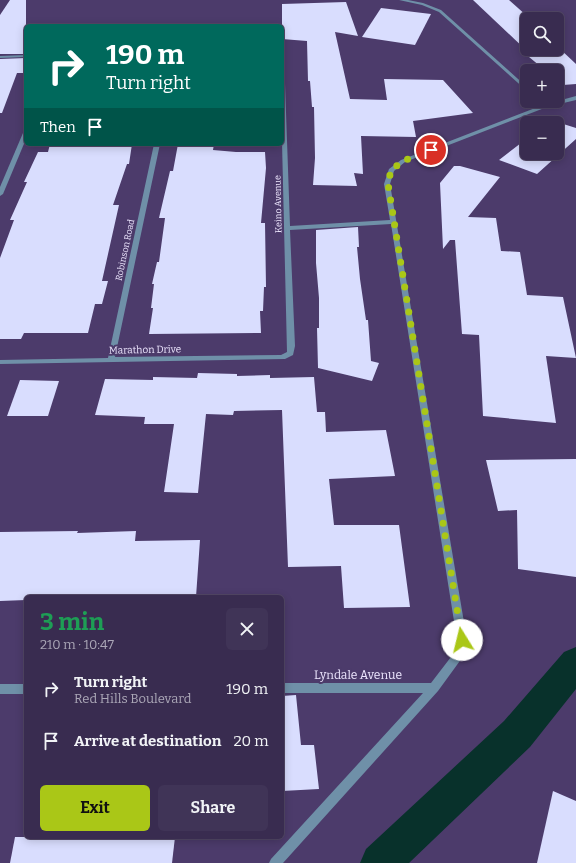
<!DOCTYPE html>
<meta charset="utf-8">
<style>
body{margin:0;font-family:Bitter,serif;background:#403457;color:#f1f3f6;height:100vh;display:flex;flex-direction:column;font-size:15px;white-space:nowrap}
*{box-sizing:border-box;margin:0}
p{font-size:13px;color:#aba7b7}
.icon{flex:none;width:22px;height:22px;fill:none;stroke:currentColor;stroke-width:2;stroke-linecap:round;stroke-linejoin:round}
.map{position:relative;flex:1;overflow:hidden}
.drawer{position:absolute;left:24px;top:595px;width:260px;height:244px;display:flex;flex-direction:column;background:#392c50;border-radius:6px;box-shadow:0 2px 10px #0003,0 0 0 1px #534867}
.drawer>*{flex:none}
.guide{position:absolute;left:24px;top:24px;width:260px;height:122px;border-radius:6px;box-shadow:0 2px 10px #0003,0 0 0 1px #534867;background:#00695c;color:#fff;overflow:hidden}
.fabs{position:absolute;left:520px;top:12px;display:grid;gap:8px}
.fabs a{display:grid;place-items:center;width:44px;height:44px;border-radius:6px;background:#392c50;box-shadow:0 2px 10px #0003,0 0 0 1px #534867;font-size:20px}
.pin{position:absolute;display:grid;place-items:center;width:34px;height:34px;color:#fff;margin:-17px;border:2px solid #fff;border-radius:50%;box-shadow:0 1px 4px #0007}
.me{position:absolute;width:44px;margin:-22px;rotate:351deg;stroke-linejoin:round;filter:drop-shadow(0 0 3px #0008)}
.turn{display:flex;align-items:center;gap:14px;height:84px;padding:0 16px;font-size:18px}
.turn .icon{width:52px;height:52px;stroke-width:2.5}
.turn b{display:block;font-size:28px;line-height:34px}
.then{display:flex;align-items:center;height:38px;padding:0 16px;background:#0003;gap:8px;font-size:15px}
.round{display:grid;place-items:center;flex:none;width:42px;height:42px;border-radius:6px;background:#403457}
.summary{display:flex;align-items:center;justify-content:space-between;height:68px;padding:0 16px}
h1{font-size:24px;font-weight:700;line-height:30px;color:#1e9e55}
.cta{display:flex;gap:8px;margin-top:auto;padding:8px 16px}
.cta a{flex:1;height:46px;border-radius:6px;background:#aac717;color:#111;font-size:16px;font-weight:700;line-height:46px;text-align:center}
.cta a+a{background:#403457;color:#f1f3f6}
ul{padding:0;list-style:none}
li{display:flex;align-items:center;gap:12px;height:52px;padding:0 16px}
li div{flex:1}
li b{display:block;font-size:15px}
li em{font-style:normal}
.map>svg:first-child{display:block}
</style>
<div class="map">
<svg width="576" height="863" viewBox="0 0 576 863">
<rect width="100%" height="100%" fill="#4c3b6b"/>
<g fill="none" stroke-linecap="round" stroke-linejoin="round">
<polygon fill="#08312b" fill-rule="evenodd" points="576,647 576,689 530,747 409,863 360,863 366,849 504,721 564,652"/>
</g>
<g fill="#d9ddfe">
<polygon points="10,0 26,0 26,54 0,54 0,15"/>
<polygon points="473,0 509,0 527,16 527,51"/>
<polygon points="346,2 358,36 335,32 350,99 387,100 384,79 443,80 473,113 413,121 416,137 361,136 363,174 354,173 357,186 313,185 315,158 314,107 312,107 310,81 308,81 307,41 282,39 282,4"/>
<polygon points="381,8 431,14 415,45 362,37"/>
<polygon points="557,48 559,48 576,64 576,84 563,85 557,81 557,71 546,71 523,52"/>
<polygon points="26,58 26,73 17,73 2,113 0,113 0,59"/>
<polygon points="552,122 557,122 576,128 576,139 537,174 499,160 521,143 527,144 527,153 557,153 557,123"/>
<polygon points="50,144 132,144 129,164 127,164 113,205 119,205 102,281 108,281 102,304 95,304 88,333 24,333 21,339 0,339 0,258 14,220 10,220 27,182 24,182 38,152 48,152"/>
<polygon points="178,144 214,144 213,150 236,152 265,152 266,168 261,223 265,223 266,287 264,287 263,311 260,311 261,333 149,334 153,308 151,308 154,284 152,284 157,262 159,262 165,218 159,218 170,171 173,171"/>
<polygon points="454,166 460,166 500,177 468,217 496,218 501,251 520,252 527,295 563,297 576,358 546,356 556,423 483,416 479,335 462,334 455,240 450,240 443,249 440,183"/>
<polygon points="358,227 359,247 357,247 360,279 366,320 368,320 371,361 379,363 372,381 318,368 317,328 319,328 319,298 316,263 316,230"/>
<polygon points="198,373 237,374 237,376 270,375 270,378 314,377 317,412 325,412 326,432 386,430 395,476 329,479 334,525 399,525 410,607 344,608 341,566 288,567 282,410 234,411 233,415 206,414 198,493 164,492 174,424 144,424 145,417 95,415 105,379 153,380 153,377 197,378"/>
<polygon points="20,380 59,381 48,416 7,416"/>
<polygon points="576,459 576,577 518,569 517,510 498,511 486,460"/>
<polygon points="78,531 77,533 136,531 135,541 200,540 196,597 26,597 26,600 0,601 0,532"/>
<polygon points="296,695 301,745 314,745 319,789 282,791 282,696"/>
<polygon points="553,791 576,801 576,863 537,863"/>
<polygon points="15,837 175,837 172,863 10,863"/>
</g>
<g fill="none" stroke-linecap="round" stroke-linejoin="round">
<g fill="#6f90a8" fill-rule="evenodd">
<polygon points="399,0 408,0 423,3 441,10 527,87 527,91 439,12 422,5"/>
<polygon points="282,54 284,55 290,226 390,220 384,184 389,169 401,160 543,105 576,96 576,100 547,107 405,162 394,171 390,184 467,640 462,658 438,691 283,863 269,863 271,859 423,693 282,693 282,683 431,683 454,653 457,640 391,224 290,230 295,346 293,355 285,359 0,364 0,360 108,358 154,144 160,144 115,357 281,355 287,352 282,142"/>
<polygon points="26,55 26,57 0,58 0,56"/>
<polygon points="26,131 26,139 3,194 0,196 0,187 23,133"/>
<rect x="0" y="684" width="26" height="10"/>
</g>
</g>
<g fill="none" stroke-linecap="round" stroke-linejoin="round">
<polyline stroke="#aac717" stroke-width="7" stroke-dasharray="0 12.6" points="431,150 403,161 391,170 388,184 462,640"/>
</g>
<g text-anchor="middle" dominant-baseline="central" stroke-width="4" stroke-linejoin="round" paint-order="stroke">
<g font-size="9" fill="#ede6fe" stroke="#4c3b6b">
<text transform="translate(278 204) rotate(-91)">Keino Avenue</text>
<text transform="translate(125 250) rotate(-78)">Robinson Road</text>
</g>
<g font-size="10" fill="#ede6fe" stroke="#4c3b6b">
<text transform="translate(145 350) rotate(-1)">Marathon Drive</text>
</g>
<g font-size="12" fill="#ede6fe" stroke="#4c3b6b">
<text x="358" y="675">Lyndale Avenue</text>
</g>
</g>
</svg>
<div class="fabs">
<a><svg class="icon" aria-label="search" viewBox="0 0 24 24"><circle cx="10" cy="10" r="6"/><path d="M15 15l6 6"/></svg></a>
<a>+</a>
<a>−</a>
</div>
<div class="pin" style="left:431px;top:150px;background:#d93025"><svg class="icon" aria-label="arrive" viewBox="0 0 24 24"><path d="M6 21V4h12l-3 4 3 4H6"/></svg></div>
<svg class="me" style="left:462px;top:640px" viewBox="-20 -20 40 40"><circle r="19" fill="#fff"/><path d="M0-13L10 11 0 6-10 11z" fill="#aac717"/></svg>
<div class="guide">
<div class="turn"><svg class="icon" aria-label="right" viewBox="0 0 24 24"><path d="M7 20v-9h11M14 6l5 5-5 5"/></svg><div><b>190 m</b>Turn right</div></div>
<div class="then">Then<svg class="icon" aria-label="arrive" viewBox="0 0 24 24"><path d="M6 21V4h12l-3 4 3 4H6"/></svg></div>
</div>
<section class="drawer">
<div class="summary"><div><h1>3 min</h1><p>210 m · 10:47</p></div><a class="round"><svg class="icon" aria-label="close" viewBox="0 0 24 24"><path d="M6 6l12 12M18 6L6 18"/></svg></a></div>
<ul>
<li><svg class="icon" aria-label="right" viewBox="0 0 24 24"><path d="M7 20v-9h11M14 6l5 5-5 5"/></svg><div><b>Turn right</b><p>Red Hills Boulevard</p></div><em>190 m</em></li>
<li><svg class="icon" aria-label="arrive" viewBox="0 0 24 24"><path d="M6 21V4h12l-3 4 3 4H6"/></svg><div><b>Arrive at destination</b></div><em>20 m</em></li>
</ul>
<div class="cta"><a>Exit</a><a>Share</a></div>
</section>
</div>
